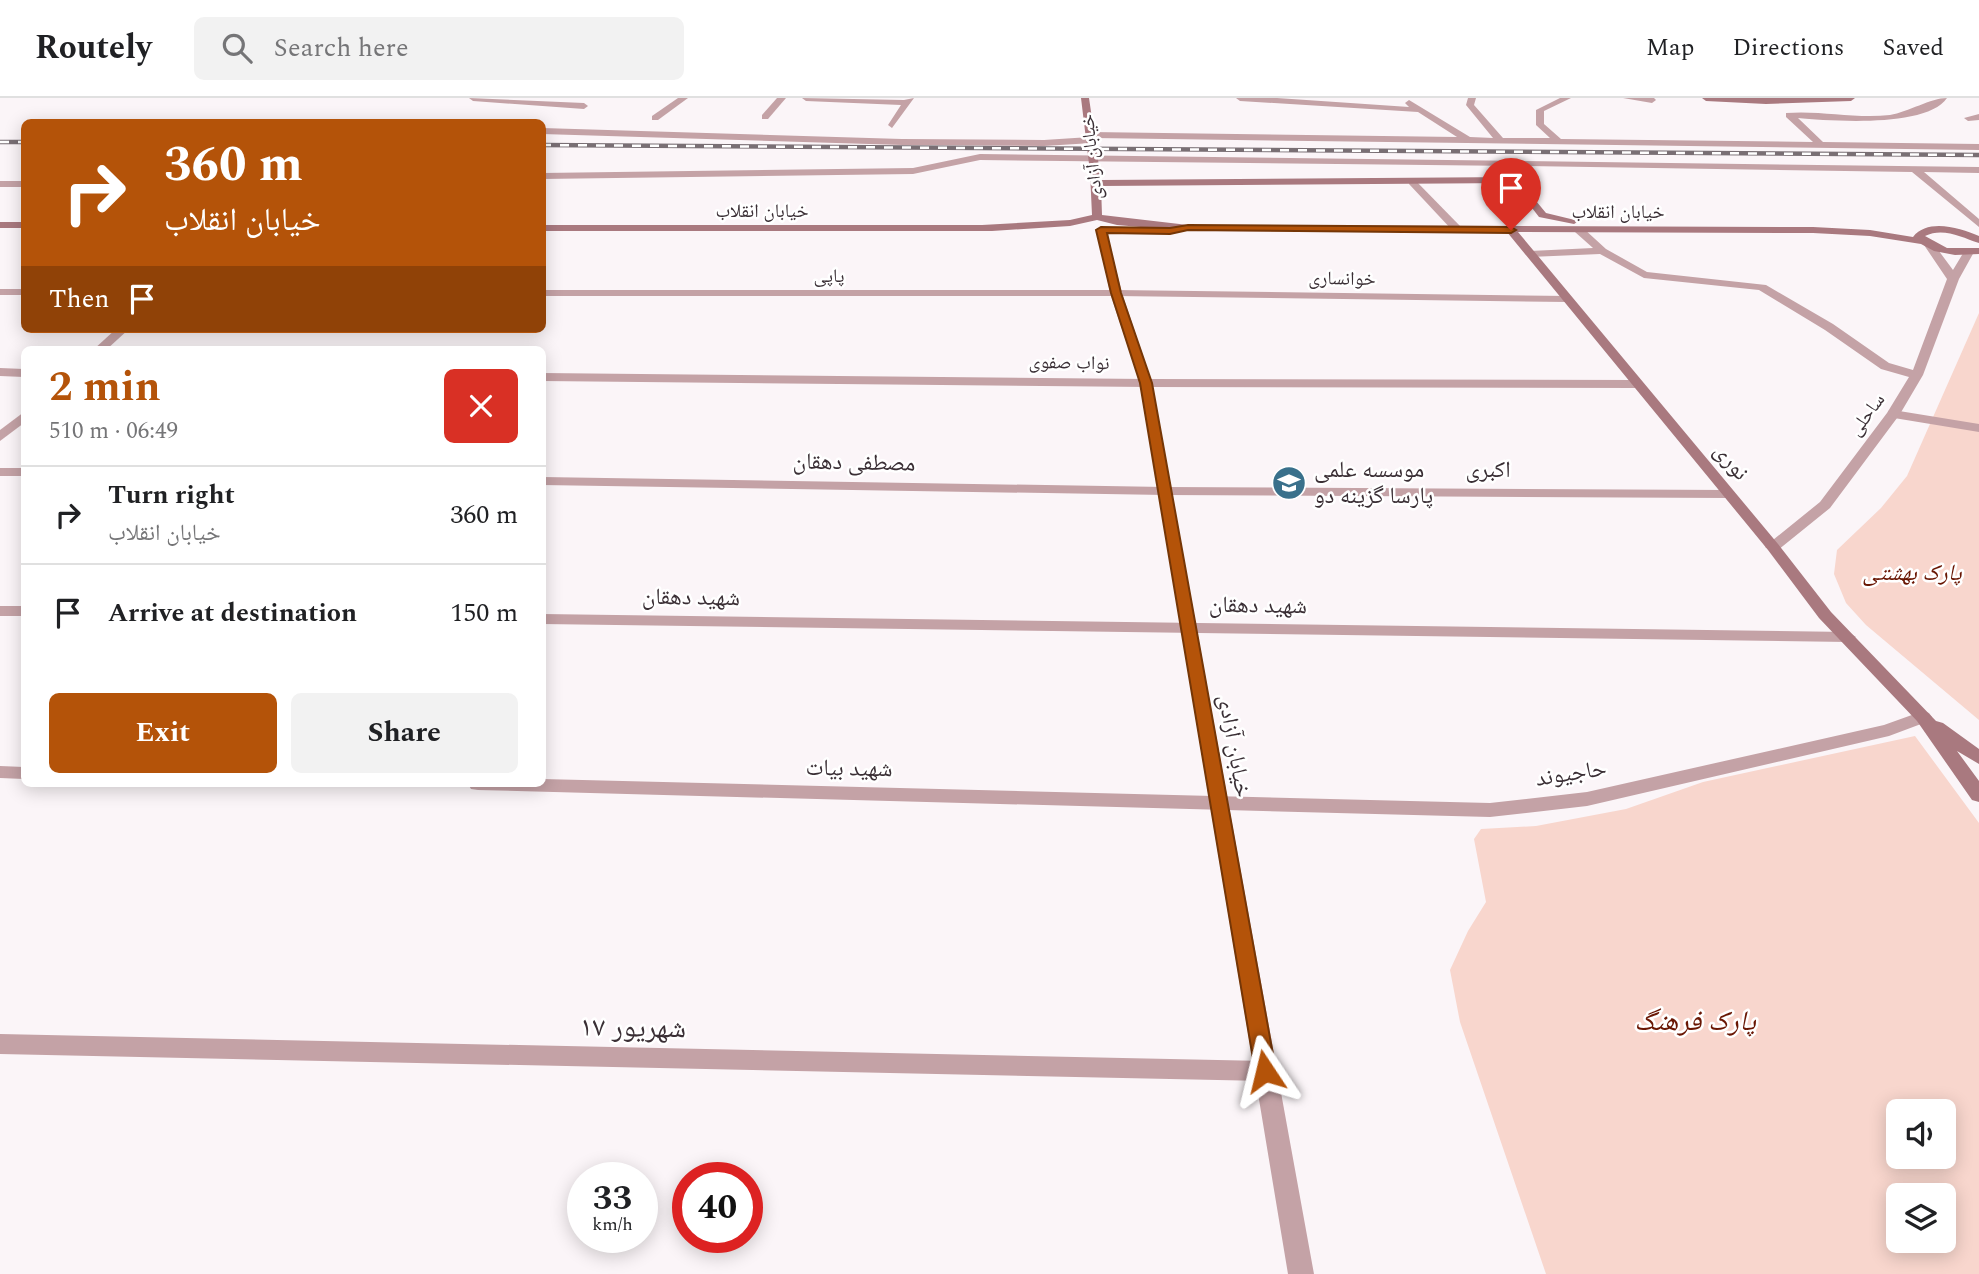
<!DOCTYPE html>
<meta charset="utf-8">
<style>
body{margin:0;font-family:Spectral,"Noto Naskh Arabic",serif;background:#f2f2f2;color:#202124;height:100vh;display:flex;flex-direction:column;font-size:26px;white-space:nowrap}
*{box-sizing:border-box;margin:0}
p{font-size:23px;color:#757577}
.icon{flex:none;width:38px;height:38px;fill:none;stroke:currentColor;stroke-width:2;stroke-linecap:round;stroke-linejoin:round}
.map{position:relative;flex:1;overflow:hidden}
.sheet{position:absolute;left:21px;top:248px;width:525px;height:441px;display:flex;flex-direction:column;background:#fff;border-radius:10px;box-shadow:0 4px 18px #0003}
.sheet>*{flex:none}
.banner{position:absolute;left:21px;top:21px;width:525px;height:214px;border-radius:10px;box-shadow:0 4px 18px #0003;background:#b45309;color:#fff;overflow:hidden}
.tools{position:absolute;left:1886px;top:1001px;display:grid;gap:14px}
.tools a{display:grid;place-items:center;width:70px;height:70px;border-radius:10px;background:#fff;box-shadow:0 4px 18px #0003;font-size:35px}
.speed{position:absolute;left:567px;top:1064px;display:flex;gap:14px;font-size:35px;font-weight:700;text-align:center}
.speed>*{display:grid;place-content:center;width:91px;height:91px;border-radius:50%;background:#fff;box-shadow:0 4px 18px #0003;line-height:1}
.speed small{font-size:18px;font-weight:400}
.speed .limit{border:10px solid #d22;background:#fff;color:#111}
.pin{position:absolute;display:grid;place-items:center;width:60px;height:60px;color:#fff;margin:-72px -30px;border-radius:50% 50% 50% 0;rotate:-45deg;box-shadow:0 0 7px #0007}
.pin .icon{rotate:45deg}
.me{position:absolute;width:77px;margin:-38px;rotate:350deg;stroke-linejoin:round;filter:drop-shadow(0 0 5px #0008)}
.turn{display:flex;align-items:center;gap:24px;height:147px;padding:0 28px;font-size:32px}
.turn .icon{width:91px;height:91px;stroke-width:2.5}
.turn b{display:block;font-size:49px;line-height:60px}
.then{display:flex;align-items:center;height:66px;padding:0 28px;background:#0003;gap:14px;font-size:26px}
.round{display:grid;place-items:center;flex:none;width:74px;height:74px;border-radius:10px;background:#f2f2f2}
.headline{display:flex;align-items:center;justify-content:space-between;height:119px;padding:0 28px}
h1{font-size:42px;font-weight:700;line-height:52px;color:#b45309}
.button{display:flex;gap:14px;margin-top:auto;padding:14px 28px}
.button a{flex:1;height:80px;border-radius:10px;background:#b45309;color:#fff;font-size:28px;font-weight:700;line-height:80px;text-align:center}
.button a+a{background:#f2f2f2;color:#202124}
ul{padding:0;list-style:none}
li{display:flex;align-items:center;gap:21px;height:98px;padding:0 28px;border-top:2px solid #e0e0e0}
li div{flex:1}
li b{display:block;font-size:26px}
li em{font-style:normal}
header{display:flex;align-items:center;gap:42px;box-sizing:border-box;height:98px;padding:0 35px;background:#fff;border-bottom:2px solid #e0e0e0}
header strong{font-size:33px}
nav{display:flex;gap:38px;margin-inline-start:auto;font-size:24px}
.search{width:490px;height:63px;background:#f2f2f2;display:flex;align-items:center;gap:18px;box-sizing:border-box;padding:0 24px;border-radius:10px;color:#757577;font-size:26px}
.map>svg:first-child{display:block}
</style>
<header>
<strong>Routely</strong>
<div class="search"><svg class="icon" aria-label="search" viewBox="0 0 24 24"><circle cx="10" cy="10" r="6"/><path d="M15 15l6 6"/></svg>Search here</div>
<nav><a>Map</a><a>Directions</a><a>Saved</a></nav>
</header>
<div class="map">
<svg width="1979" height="1176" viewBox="0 0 1979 1176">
<rect width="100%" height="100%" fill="#fbf5f8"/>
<g fill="#f8d6cd" fill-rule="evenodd">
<polygon points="1979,215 1979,622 1866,527 1846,505 1834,476 1837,452 1881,410 1907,378"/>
<path d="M 1915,638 L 1979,725 L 1979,1176 L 1546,1176 L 1460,924 L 1450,872 L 1468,833 L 1486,804 L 1474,741 L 1481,731 L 1536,728 L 1626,711 L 1703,684 ZM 1899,1013 L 1944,1013 L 1944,1059 L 1899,1059 ZM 1899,1097 L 1944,1097 L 1944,1143 L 1899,1143 Z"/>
</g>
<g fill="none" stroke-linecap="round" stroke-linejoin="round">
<polygon fill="#c4a2a6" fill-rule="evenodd" points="1893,312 1979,326 1979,334 1888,319 1888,313"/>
<g fill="#c4a2a6" fill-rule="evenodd">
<polygon points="469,0 584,5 588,8 584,11 473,3"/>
<polygon points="678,0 688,0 658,22 652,22 652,18"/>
<polygon points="777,0 786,0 768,21 762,21 762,17"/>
<polygon points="802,0 904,2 914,0 892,30 888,27 901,7 806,3"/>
<path d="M 1236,0 L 1277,0 L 1409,9 L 1405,5 L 1409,2 L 1470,39 L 1493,40 L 1466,7 L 1468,0 L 1476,0 L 1474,7 L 1503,40 L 1550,40 L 1536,27 L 1536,12 L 1560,0 L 1571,0 L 1544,13 L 1544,26 L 1561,41 L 1813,44 L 1786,19 L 1786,15 C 1820,12 1855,21 1890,17 C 1908,14 1931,0 1947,0 C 1927,30 1831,23 1798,20 L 1823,44 L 1979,46 L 1979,52 L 1094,40 L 1097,42 L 1092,45 L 1044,48 L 902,47 L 542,36 L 542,30 L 902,41 L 1044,42 L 1090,39 L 1086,37 L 1091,34 L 1457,39 L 1418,14 L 1240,3 Z"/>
<polygon points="1623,0 1654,0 1656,2 1652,5"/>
<polygon points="1979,16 1979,22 1968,23 1964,20"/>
<polygon points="980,56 1979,69 1979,75 1924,74 1979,121 1979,129 1912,74 1527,68 1521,82 1516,85 1511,82 1517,68 980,62 913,76 542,81 542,75 913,70"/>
<polygon points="1409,82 1415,82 1461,129 1461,133 1453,133 1409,86"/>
<rect x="0" y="83" width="24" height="6"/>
<polygon points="1575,130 1583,130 1606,151 1647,174 1766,187 1833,226 1889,265 1913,272 1947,181 1924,147 1933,145 1953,172 1965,152 1974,154 1959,181 1923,277 1900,316 1830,410 1778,452 1773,454 1765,449 1768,446 1820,404 1887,315 1909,279 1881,271 1825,232 1759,192 1644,180 1600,156 1530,159 1525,156 1530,153 1593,150 1575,134"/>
<rect x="0" y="191" width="24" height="6"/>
<polygon points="542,192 1116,192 1567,198 1573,201 1567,204 1116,198 542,198"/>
<polygon points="0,270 24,271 24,279 0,278"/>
<polygon points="542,275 1146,281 1637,282 1643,286 1637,290 1146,289 542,283"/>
<rect x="0" y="370" width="24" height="8"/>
<polygon points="542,379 1165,389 1727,392 1734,396 1727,400 1165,397 542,387"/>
<rect x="0" y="508" width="24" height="10"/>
<polygon points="542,516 1848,534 1856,539 1848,544 542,526"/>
<polygon points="1923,613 1929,615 1932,619 1929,623 1889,638 1587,708 1490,719 478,692 471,691 468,686 542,686 542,681 1490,705 1587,694 1884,627"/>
<polygon points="0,668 24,669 24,681 0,680"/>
<polygon points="0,936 1265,963 1273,966 1277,973 1273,980 1265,983 0,956"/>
</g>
<g fill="#c4a2a6" fill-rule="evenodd">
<polygon points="1097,130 1106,132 1122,195 1152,285 1314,1176 1288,1176 1140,285 1110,195"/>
<polygon points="116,231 129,231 106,252 93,252"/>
<polygon points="24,314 24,325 0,343 0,332"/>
</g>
<g fill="#a9797f" fill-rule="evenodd">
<path d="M 1081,0 L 1089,0 L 1101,82 L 1516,79 L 1546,115 L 1579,123 L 1574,126 L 1539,119 L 1513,85 L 1101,88 L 1102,117 L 1188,127 L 1813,129 L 1870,132 L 1913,139 C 1928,120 1960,130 1979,138 L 1979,145 C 1961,139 1943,129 1925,138 L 1947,150 L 1979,150 L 1979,156 L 1955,157 L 1934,153 L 1921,146 L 1870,138 L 1813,135 L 1518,134 L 1778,446 L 1831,514 L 1936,623 L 1943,625 L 1979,651 L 1979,666 L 1957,653 L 1979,683 L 1979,704 L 1972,702 L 1917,623 L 1819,520 L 1768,452 L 1507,134 L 1188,133 L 1117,127 L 1097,122 L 1070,128 L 992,133 L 542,133 L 542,127 L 982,127 L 1070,122 L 1092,117 L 1090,74 Z"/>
<polygon points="1702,0 1855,0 1851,3 1766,6 1706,3"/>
<rect x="0" y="124" width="24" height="6"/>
</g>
<g stroke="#796f74" stroke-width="4.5">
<g id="rail">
<polyline points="0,44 24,44"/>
<polyline points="542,47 1979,57"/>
</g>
</g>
<use href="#rail" stroke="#fff" stroke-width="2.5" stroke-dasharray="9" stroke-linecap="butt"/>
</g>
<polygon fill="#b45309" stroke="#753606" stroke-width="2" points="1188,127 1511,129 1516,132 1511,135 1188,132 1170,136 1107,135 1121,195 1152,285 1276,973 1273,980 1265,982 1258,980 1255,973 1140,285 1111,195 1096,132 1101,129 1170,130"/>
<defs>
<g id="school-disc" transform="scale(1.75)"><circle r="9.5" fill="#39708b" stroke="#fff"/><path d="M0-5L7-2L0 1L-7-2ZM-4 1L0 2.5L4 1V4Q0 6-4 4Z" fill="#fff"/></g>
</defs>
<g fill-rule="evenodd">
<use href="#school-disc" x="1289" y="385"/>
</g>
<g text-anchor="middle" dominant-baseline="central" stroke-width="5" stroke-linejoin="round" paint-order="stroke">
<g font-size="19" fill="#3a2f35" stroke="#fff">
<text transform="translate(1092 59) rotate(-96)">خیابان آزادی</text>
<text x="762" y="113">خیابان انقلاب</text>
<text x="1618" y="114">خیابان انقلاب</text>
<text x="829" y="178">پاپی</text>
<text transform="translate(1342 181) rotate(1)">خوانساری</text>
<text transform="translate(1069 265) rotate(1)">نواب صفوی</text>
<text transform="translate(1867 317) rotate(-54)">ساحلی</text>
</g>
<g font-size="23" fill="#3a2f35" stroke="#fff">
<text transform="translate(1731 364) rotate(50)">نوری</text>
<text transform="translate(854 365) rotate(1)">مصطفی دهقان</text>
<text x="1488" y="372">اکبری</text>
<text transform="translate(691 500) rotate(1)">شهید دهقان</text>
<text transform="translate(1258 508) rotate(1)">شهید دهقان</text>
<text transform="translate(1234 648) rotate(80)">خیابان آزادی</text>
<text transform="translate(849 671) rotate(1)">شهید بیات</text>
<text transform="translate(1571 676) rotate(-9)">حاجیوند</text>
</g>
<g font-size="23" fill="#3a2f35" stroke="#fff" text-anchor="start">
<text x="1314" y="372">موسسه علمی<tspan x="1314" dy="26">پارسا گزینه دو</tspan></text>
</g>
<g font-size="23" font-style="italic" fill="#691603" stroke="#fff">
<text x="1912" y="475">پارک بهشتی</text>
</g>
<g font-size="28" font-style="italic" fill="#691603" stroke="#fff">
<text x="1695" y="923">پارک فرهنگ</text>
</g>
<g font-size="28" fill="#3a2f35" stroke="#fff">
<text transform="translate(633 930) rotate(1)">۱۷ شهریور</text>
</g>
</g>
</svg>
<div class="tools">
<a><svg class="icon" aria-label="sound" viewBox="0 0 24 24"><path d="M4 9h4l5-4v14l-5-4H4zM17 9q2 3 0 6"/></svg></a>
<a><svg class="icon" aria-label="layers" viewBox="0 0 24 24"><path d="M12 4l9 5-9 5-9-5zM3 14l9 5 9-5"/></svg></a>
</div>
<div class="speed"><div>33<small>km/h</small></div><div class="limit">40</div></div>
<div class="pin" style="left:1511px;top:132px;background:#d93025"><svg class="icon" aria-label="arrive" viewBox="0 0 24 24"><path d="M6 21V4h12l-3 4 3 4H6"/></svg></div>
<svg class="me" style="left:1265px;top:973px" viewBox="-20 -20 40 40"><path d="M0-17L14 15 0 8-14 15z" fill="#b45309" stroke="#fff" stroke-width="4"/></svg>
<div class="banner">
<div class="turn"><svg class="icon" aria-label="right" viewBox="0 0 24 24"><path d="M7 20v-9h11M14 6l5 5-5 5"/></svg><div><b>360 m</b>خیابان انقلاب</div></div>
<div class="then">Then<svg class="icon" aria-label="arrive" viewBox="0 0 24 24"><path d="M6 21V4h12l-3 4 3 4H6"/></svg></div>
</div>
<section class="sheet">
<div class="headline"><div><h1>2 min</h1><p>510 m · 06:49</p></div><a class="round" style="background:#d93025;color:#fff"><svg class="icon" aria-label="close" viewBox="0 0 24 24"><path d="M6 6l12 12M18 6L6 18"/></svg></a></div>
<ul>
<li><svg class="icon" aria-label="right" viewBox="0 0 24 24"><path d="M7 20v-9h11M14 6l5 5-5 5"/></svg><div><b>Turn right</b><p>خیابان انقلاب</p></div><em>360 m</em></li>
<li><svg class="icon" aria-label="arrive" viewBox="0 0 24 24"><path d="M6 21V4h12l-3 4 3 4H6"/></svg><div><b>Arrive at destination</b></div><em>150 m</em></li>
</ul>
<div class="button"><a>Exit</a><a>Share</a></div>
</section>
</div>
